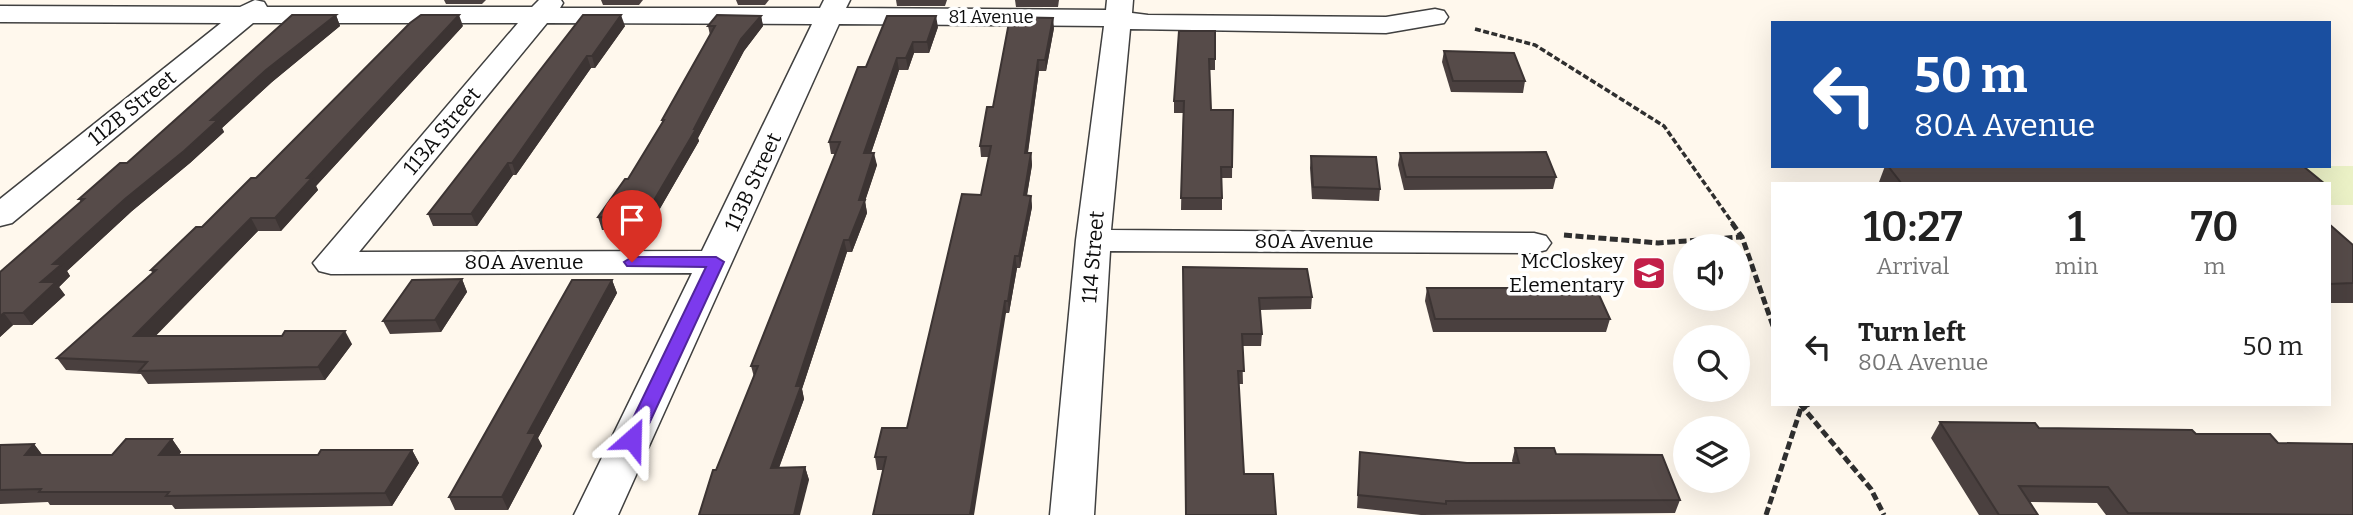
<!DOCTYPE html>
<style>
body{margin:0;font-family:Bitter,serif;background:#f2f2f2;color:#222;height:100vh;display:flex;flex-direction:column;font-size:26px;white-space:nowrap}
*{box-sizing:border-box;margin:0}
p{font-size:23px;color:#767676}
.icon{flex:none;width:38px;height:38px;fill:none;stroke:currentColor;stroke-width:2;stroke-linecap:round;stroke-linejoin:round}
.map{position:relative;flex:1;overflow:hidden}
.panel{position:absolute;left:1771px;top:182px;width:560px;height:224px;display:flex;flex-direction:column;background:#fff;border-radius:0px;box-shadow:0 7px 28px #0002}
.panel>*{flex:none}
.top-card{position:absolute;left:1771px;top:21px;width:560px;height:147px;border-radius:0px;box-shadow:0 7px 28px #0002;background:#1a4fa0;color:#fff;overflow:hidden}
.controls{position:absolute;left:1673px;top:234px;display:grid;gap:14px}
.controls a{display:grid;place-items:center;width:77px;height:77px;border-radius:50%;background:#fff;box-shadow:0 7px 28px #0002;font-size:35px}
.pin{position:absolute;display:grid;place-items:center;width:60px;height:60px;color:#fff;margin:-72px -30px;border-radius:50% 50% 50% 0;rotate:-45deg;box-shadow:0 0 7px #0007}
.pin .icon{rotate:45deg}
.me{position:absolute;width:77px;margin:-38px;rotate:25deg;stroke-linejoin:round;filter:drop-shadow(0 0 5px #0008)}
.turn{display:flex;align-items:center;gap:24px;height:147px;padding:0 28px;font-size:32px}
.turn .icon{width:91px;height:91px;stroke-width:2.5}
.turn b{display:block;font-size:49px;line-height:60px}
.eta{display:flex;justify-content:space-evenly;align-items:center;height:119px;text-align:center}
.eta b{font-size:42px;font-weight:600;line-height:49px}
ul{padding:0;list-style:none}
li{display:flex;align-items:center;gap:21px;height:91px;padding:0 28px}
li div{flex:1}
li b{display:block;font-size:26px}
li em{font-style:normal}
.map>svg:first-child{display:block}
</style>
<div class="map">
<svg width="2353" height="515" viewBox="0 0 2353 515">
<rect width="100%" height="100%" fill="#fff8ed"/>
<polygon fill="#ecf2c7" points="2283,166 2353,166 2353,205 2329,205 2329,184 2303,184"/>
<g fill="none" stroke-linecap="round" stroke-linejoin="round">
<g stroke="#404040" stroke-width="3">
<path id="minor" d="M 255,0 L 264,2 L 267,7 L 532,7 L 539,0 L 561,0 L 563,3 L 560,8 L 820,8 L 824,0 L 850,0 L 846,8 L 1106,10 L 1107,0 L 1133,0 L 1132,13 L 1148,15 L 1386,17 L 1435,9 L 1444,11 L 1448,17 L 1444,23 L 1386,33 L 1130,29 L 1111,230 L 1534,233 L 1546,236 L 1551,243 L 1546,250 L 1534,253 L 1110,251 L 1094,515 L 1050,515 L 1076,240 L 1104,26 L 839,24 L 618,515 L 574,515 L 692,273 L 331,274 L 319,271 L 313,263 L 518,23 L 253,23 L 12,223 L 0,226 L 0,199 L 221,23 L 0,22 L 0,6 L 240,7 ZM 547,23 L 812,24 L 702,251 L 359,252 Z"/>
</g>
<polyline stroke="#2f2f2f" stroke-width="3.5" stroke-dasharray="6 2.5" stroke-linecap="butt" points="1475,29 1535,45 1664,126 1734,225"/>
<g stroke="#2f2f2f" stroke-width="5" stroke-dasharray="8 3.5" stroke-linecap="butt">
<polyline points="1732,223 1742,237 1773,326"/>
<polyline points="1564,235 1658,243 1741,237"/>
<polyline points="1800,404 1871,489 1884,515"/>
<polyline points="1766,515 1801,408 1809,404"/>
</g>
<use href="#minor" fill="#fff" fill-rule="evenodd"/>
</g>
<g fill="#4a403f">
<polygon points="444,0 486,0 482,4 446,4"/>
<polygon points="601,0 643,0 639,5 603,5"/>
<polygon points="736,0 769,0 765,5 738,5"/>
<polygon points="896,0 947,0 945,6 897,6"/>
<polygon points="1015,0 1059,0 1058,7 1016,7"/>
<polygon points="336,15 340,26 272,82 222,128 224,132 190,163 132,211 67,271 70,276 59,287 65,295 32,325 13,325 0,337 0,272 81,202 79,199 127,163"/>
<polygon points="583,15 625,26 595,68 591,68 516,175 513,175 477,226 433,226 428,214"/>
<polygon points="761,16 763,26 744,51 698,138 699,141 647,231 602,230 598,217 628,179 663,123 662,120 710,35 708,26"/>
<polygon points="463,26 316,186 318,190 281,231 258,231 155,336 352,344 325,380 148,384 141,374 66,370 57,358 152,273 151,270 202,227 256,178"/>
<polygon points="938,27 929,53 914,53 908,70 899,70 871,153 877,165 865,201 867,213 852,252 847,252 802,389 804,399 779,468 805,467 809,480 716,470 754,377 751,366 836,154 831,154 829,142 866,67"/>
<polygon points="1054,28 1046,71 1039,71 1028,153 1031,153 1032,165 1027,195 1031,196 1032,207 1020,268 1017,268 1009,313 1006,313 884,470 877,470 875,457 907,428 981,195 989,157 981,157 980,146 993,107"/>
<polygon points="1215,31 1215,70 1209,70 1211,110 1233,110 1232,178 1222,178 1222,210 1181,210 1183,113 1174,113 1174,101"/>
<polygon points="1444,51 1525,81 1523,93 1451,92 1442,62"/>
<polygon points="1400,153 1556,177 1553,189 1404,190 1398,165"/>
<polygon points="1311,156 1380,189 1379,201 1312,199 1310,168"/>
<polygon points="1885,166 2303,166 2325,184 1880,184 1879,182"/>
<polygon points="2329,224 2353,245 2353,303 2329,303"/>
<polygon points="1183,267 1312,297 1311,309 1260,310 1262,334 1261,346 1242,346 1243,384 1239,384 1186,515"/>
<polygon points="462,279 467,292 441,332 390,334 383,321"/>
<polygon points="612,280 617,293 538,438 542,446 508,510 455,510 449,497"/>
<polygon points="1427,288 1610,319 1606,332 1433,332 1425,301"/>
<polygon points="1940,422 2039,428 2196,434 2353,515 2106,515 2097,503 2030,502 2038,515 1979,515 1931,438"/>
<polygon points="172,439 181,452 179,455 318,455 412,450 419,463 392,506 175,509 172,505 50,505 48,502 0,504 0,445 34,444 42,455 112,455"/>
<polygon points="1515,448 1556,454 1680,500 1675,513 1421,515 1357,508 1360,452 1467,463 1513,463 1512,461"/>
</g>
<g fill="#3c3433">
<polygon points="336,15 340,26 272,82 222,128 224,132 190,163 132,211 67,271 70,276 59,287 65,295 32,325 23,313 53,264 266,70"/>
<polygon points="459,15 463,26 316,186 318,190 281,231 275,218 307,178"/>
<polygon points="621,15 625,26 595,68 592,56"/>
<polygon points="761,16 763,26 744,51 698,138 699,141 647,231 643,219 741,39"/>
<polygon points="936,16 938,27 929,53 927,42"/>
<polygon points="1053,18 1054,28 1046,71 1045,60"/>
<polygon points="913,42 914,53 908,70 906,58"/>
<polygon points="587,56 591,68 516,175 512,163"/>
<polygon points="897,58 899,70 867,165 864,153"/>
<polygon points="1038,60 1039,71 1026,165 1025,153"/>
<polygon points="874,153 877,165 865,201 867,213 852,252 849,240 859,200"/>
<polygon points="1031,153 1032,165 1025,207 1024,195"/>
<polygon points="508,163 513,175 477,226 471,214"/>
<polygon points="1031,196 1032,207 1020,268 1019,256"/>
<polygon points="251,218 258,231 143,349 134,336"/>
<polygon points="844,240 847,252 802,389 804,399 774,481 771,468 796,386"/>
<polygon points="1015,256 1017,268 1009,313 1008,301"/>
<polygon points="462,279 467,292 441,332 435,320"/>
<polygon points="612,280 617,293 538,438 542,446 508,510 502,497 528,433"/>
<polygon points="1005,301 1006,313 974,515 970,515"/>
<polygon points="4,313 13,325 0,337 0,316"/>
<polygon points="345,331 352,344 325,380 318,367"/>
<polygon points="172,439 181,452 169,468 159,455"/>
<polygon points="34,444 44,457 25,455"/>
<polygon points="412,450 419,463 392,506 385,493"/>
<polygon points="805,467 809,480 800,515 794,515"/>
</g>
<g fill="#564b49" stroke="#3c3433" stroke-width="2">
<polygon points="292,15 336,15 266,70 211,120 218,120 184,151 125,199 53,264 62,264 41,282 56,282 23,313 4,313 0,316 0,272 84,199 79,199 120,163 127,163"/>
<polygon points="421,15 459,15 307,178 312,178 275,218 251,218 134,336 282,336 285,331 345,331 318,367 139,371 147,362 57,358 156,270 151,270 196,227 202,227 251,178 256,178 410,23"/>
<polygon points="583,15 621,15 592,56 587,56 512,163 508,163 471,214 428,214"/>
<polygon points="717,15 761,16 741,39 694,129 696,129 643,219 598,217 625,179 628,179 664,120 662,120 715,26 708,26"/>
<polygon points="887,16 936,16 927,42 913,42 906,58 897,58 864,153 874,153 859,200 865,200 849,240 844,240 796,386 801,386 771,468 805,467 794,515 699,515 713,470 716,470 758,366 751,366 840,142 829,142 858,67 866,67"/>
<polygon points="1010,17 1053,18 1045,60 1038,60 1025,153 1031,153 1024,195 1031,196 1019,256 1015,256 1008,301 1005,301 970,515 873,515 886,457 875,457 882,428 907,428 962,194 981,195 991,146 980,146 987,107 993,107"/>
<polygon points="1179,31 1215,31 1215,59 1209,59 1211,110 1233,110 1232,167 1221,167 1222,198 1181,198 1184,101 1174,101"/>
<polygon points="1444,51 1514,53 1525,81 1453,81"/>
<polygon points="1546,152 1556,177 1406,177 1400,153"/>
<polygon points="1311,156 1376,157 1380,189 1313,187"/>
<polygon points="1888,166 2303,166 2325,184 1902,184"/>
<polygon points="2329,224 2353,245 2353,283 2329,284"/>
<polygon points="1183,267 1307,269 1312,297 1259,298 1262,334 1242,334 1244,371 1238,371 1244,474 1273,474 1276,515 1186,515"/>
<polygon points="462,279 435,320 383,321 412,280"/>
<polygon points="572,280 612,280 528,433 536,433 502,497 449,497"/>
<polygon points="1595,286 1610,319 1435,319 1427,288 1526,288"/>
<polygon points="1940,422 2035,423 2039,428 2192,430 2196,434 2270,434 2278,443 2353,444 2353,515 2128,513 2108,487 2019,486 2038,515 1999,515"/>
<polygon points="126,439 172,439 159,455 318,455 321,450 412,450 385,493 166,496 169,492 39,492 41,489 0,490 0,445 34,444 25,455 112,455"/>
<polygon points="1515,448 1554,448 1556,454 1662,455 1680,500 1446,501 1446,504 1358,495 1360,452 1467,463 1519,463"/>
</g>
<polygon fill="#7c3aed" stroke="#51269a" stroke-width="2" points="632,257 716,257 724,262 642,439 639,444 626,444 623,439 706,267 627,266 624,262"/>
<defs>
<g id="school-square" transform="scale(1.75)"><rect x="-9" y="-9" width="18" height="18" rx="4" fill="#c31f49" stroke="#fff"/><path d="M0-5L7-2L0 1L-7-2ZM-4 1L0 2.5L4 1V4Q0 6-4 4Z" fill="#fff"/></g>
</defs>
<g fill-rule="evenodd">
<use href="#school-square" x="1649" y="273"/>
</g>
<g text-anchor="middle" dominant-baseline="central" stroke-width="7" stroke-linejoin="round" paint-order="stroke">
<g font-size="18" fill="#0d0d0d" stroke="#fff">
<text x="991" y="17">81 Avenue</text>
</g>
<g font-size="21" fill="#0d0d0d" stroke="#fff">
<text transform="translate(132 108) rotate(-39)">112B Street</text>
<text transform="translate(442 131) rotate(-50)">113A Street</text>
<text transform="translate(753 182) rotate(-65)">113B Street</text>
<text x="1314" y="241">80A Avenue</text>
<text transform="translate(1093 257) rotate(-85)">114 Street</text>
<text x="524" y="262">80A Avenue</text>
</g>
<g font-size="21" fill="#0d0d0d" stroke="#fff" text-anchor="end">
<text x="1624" y="261">McCloskey<tspan x="1624" dy="24">Elementary</tspan></text>
</g>
</g>
</svg>
<div class="controls">
<a><svg class="icon" aria-label="sound" viewBox="0 0 24 24"><path d="M4 9h4l5-4v14l-5-4H4zM17 9q2 3 0 6"/></svg></a>
<a><svg class="icon" aria-label="search" viewBox="0 0 24 24"><circle cx="10" cy="10" r="6"/><path d="M15 15l6 6"/></svg></a>
<a><svg class="icon" aria-label="layers" viewBox="0 0 24 24"><path d="M12 4l9 5-9 5-9-5zM3 14l9 5 9-5"/></svg></a>
</div>
<div class="pin" style="left:632px;top:262px;background:#d93025"><svg class="icon" aria-label="arrive" viewBox="0 0 24 24"><path d="M6 21V4h12l-3 4 3 4H6"/></svg></div>
<svg class="me" style="left:632px;top:439px" viewBox="-20 -20 40 40"><path d="M0-17L14 15 0 8-14 15z" fill="#7c3aed" stroke="#fff" stroke-width="4"/></svg>
<div class="top-card">
<div class="turn"><svg class="icon" aria-label="left" viewBox="0 0 24 24"><path d="M17 20v-9H6M10 6l-5 5 5 5"/></svg><div><b>50 m</b>80A Avenue</div></div>
</div>
<section class="panel">
<div class="eta">
<div><b>10:27</b><p>Arrival</p></div>
<div><b>1</b><p>min</p></div>
<div><b>70</b><p>m</p></div>
</div>
<ul>
<li><svg class="icon" aria-label="left" viewBox="0 0 24 24"><path d="M17 20v-9H6M10 6l-5 5 5 5"/></svg><div><b>Turn left</b><p>80A Avenue</p></div><em>50 m</em></li>
</ul>
</section>
</div>
